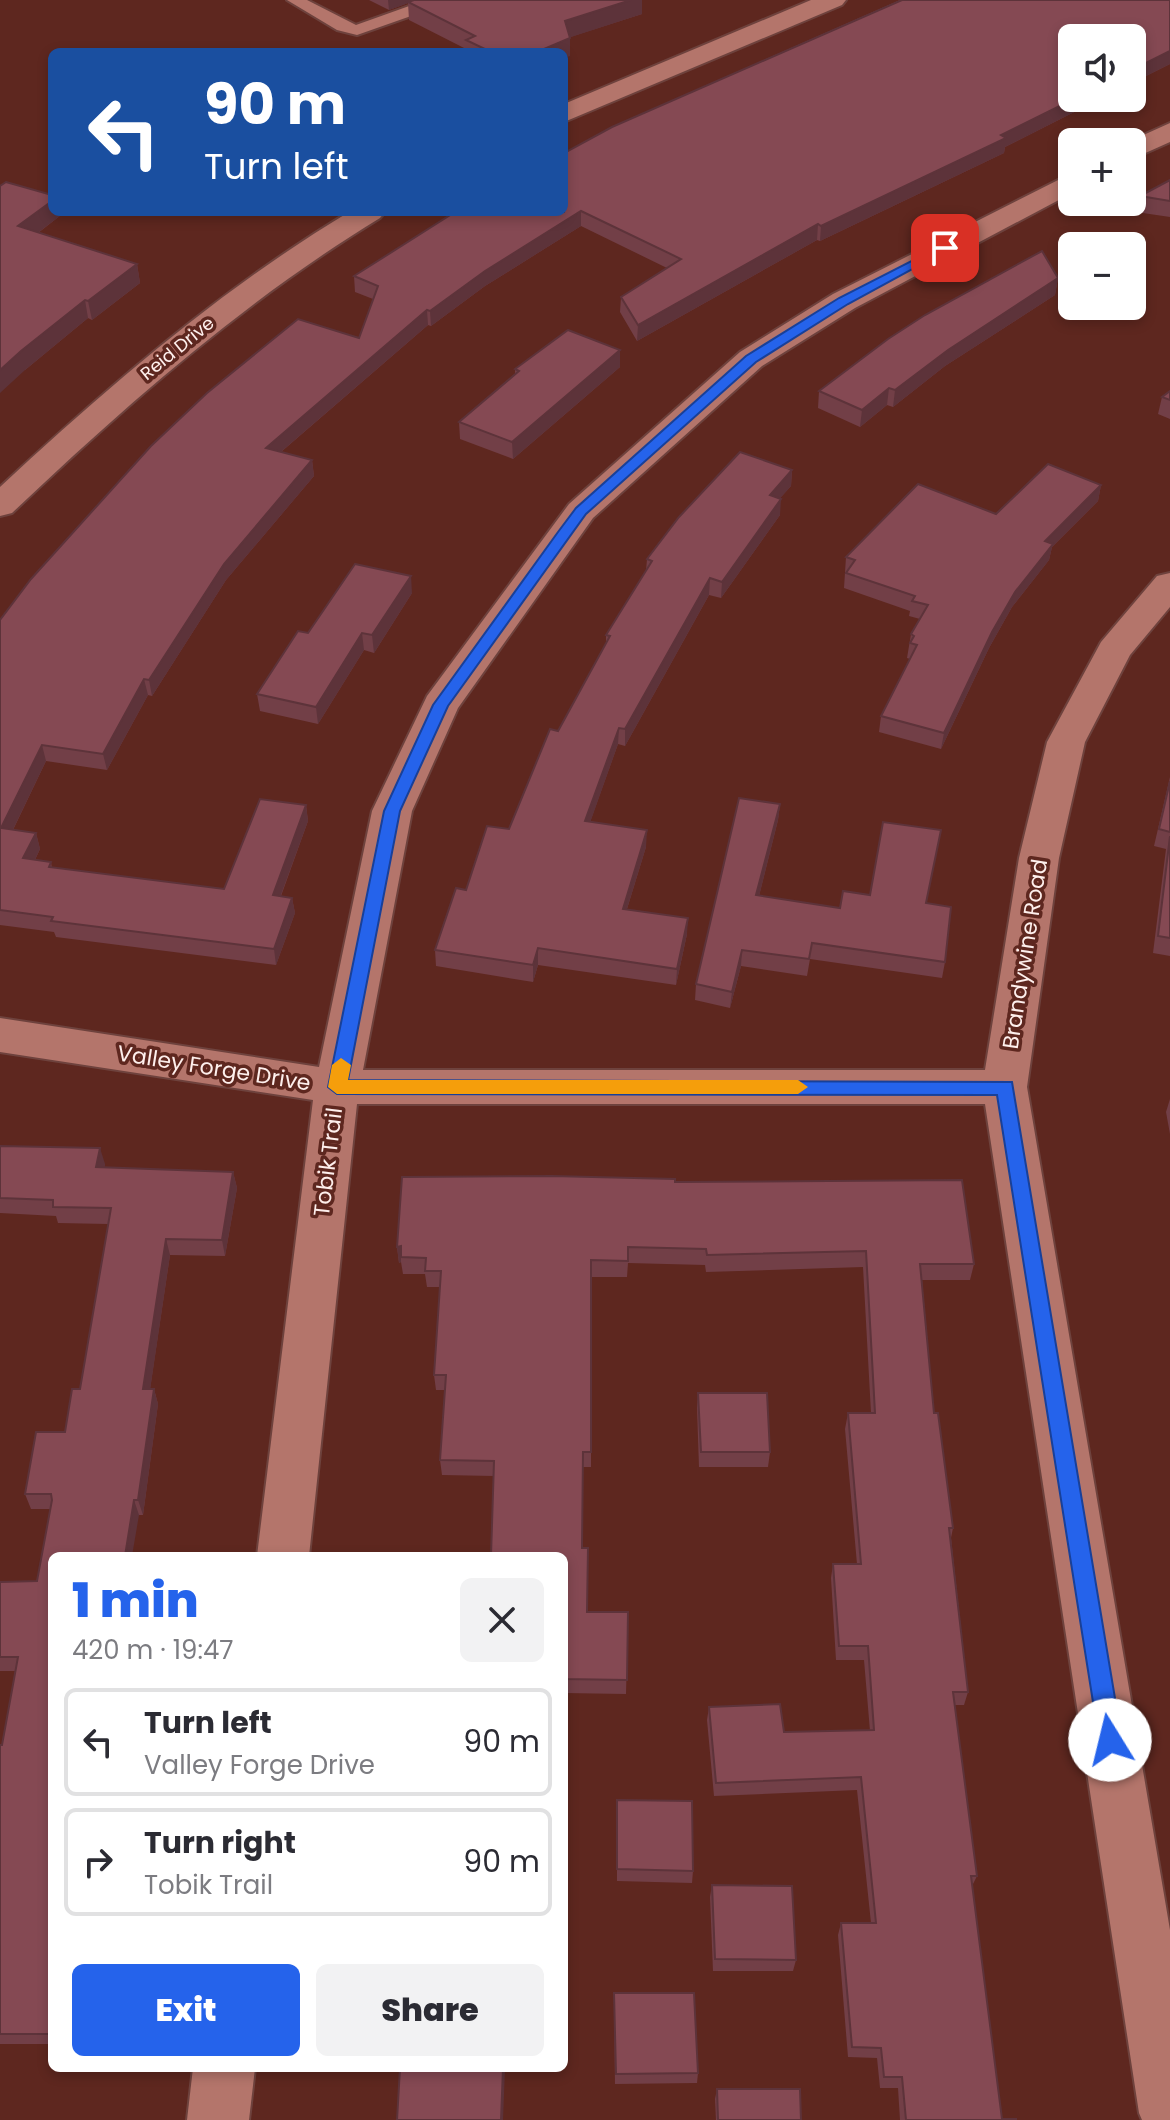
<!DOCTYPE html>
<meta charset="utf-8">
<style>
body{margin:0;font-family:Poppins,sans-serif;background:#f2f2f3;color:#2b2b33;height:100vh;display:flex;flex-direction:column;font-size:30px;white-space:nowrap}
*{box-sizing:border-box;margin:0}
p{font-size:26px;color:#7c7c81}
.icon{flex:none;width:44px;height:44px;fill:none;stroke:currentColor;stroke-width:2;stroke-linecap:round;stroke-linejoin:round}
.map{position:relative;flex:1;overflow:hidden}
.details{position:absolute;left:48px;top:1552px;width:520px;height:520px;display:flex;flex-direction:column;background:#fff;border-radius:12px;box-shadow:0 4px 12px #0003}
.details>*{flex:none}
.banner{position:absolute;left:48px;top:48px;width:520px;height:168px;border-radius:12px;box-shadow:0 4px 12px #0003;background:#1a4fa0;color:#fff;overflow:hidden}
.tools{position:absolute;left:1058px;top:24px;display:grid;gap:16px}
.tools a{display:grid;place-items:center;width:88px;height:88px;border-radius:12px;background:#fff;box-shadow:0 4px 12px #0003;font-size:40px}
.pin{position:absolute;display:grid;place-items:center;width:68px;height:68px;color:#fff;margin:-34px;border-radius:16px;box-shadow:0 4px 12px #0006}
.me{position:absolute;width:88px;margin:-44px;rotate:351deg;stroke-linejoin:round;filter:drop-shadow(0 0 6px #0008)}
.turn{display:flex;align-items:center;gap:28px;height:168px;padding:0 24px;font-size:36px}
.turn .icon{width:104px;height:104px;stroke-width:2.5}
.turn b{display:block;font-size:56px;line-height:68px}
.round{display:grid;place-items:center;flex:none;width:84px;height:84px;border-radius:12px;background:#f2f2f3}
.headline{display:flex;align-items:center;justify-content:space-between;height:136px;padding:0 24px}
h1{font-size:48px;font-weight:800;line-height:60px;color:#2563eb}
.action{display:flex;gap:16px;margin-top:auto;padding:16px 24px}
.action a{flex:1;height:92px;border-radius:12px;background:#2563eb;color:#fff;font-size:32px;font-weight:800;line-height:92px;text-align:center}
.action a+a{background:#f2f2f3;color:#2b2b33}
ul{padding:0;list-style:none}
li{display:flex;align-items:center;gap:24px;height:108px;margin:0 16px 12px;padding:0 8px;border:4px solid #e1e1e2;border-radius:12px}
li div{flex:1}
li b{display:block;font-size:30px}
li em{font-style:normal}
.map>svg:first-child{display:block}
</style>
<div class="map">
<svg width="1170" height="2120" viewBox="0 0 1170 2120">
<rect width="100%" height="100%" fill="#5e271f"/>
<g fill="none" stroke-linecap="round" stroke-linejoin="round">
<g stroke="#6e423d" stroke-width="4">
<polygon id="service" points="287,0 307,0 356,25 426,0 450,0 448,3 357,35 337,30"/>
</g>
<g stroke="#6e423d" stroke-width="4">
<g id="minor">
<polygon points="811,0 846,0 842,5 564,122 564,104"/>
<polygon points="1170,123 1170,142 1132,159 1132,142 1128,142"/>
<polygon points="1072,173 1072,193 855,308 762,366 593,518 458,708 412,811 363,1070 985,1070 1019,858 1047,742 1101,642 1157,576 1170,573 1170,607 1130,655 1085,742 1059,858 1027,1087 1170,1930 1170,2120 1142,2120 1139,2113 985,1104 357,1104 309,1556 257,1556 313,1100 0,1052 0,1018 319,1067 372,811 427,696 569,504 740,352 833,294"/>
<path d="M 349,212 L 385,212 L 380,218 C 244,301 127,404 12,513 L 0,516 L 0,487 C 109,386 221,289 349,212 Z"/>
<polygon points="193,2068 255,2068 249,2120 187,2120"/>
</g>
</g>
<use href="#service" fill="#b4756b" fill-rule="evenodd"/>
<use href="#minor" fill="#b4756b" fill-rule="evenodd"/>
</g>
<g fill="#723f47">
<polygon points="369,0 642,0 642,14 570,37 570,56 564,52 467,52 466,49 409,20 408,3 389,10"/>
<polygon points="900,0 1170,0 1170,64 1132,83 1132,38 1072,38 1072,98 1102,98 1005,147 1004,153 820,241 817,240 637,341 620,312 621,297 667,268 581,226 485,286 431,326 428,325 281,452 312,460 314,476 226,580 152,696 148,695 107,770 46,761 13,830 36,833 40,849 35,860 51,862 52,868 224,889 260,799 306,805 308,821 281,896 292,898 295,913 276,965 56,937 54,932 0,925 0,620 31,579 151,446 207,393 298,319 359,338 373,299 355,292 354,276 455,212 564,212 564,153 612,127"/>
<polygon points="1170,180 1170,217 1136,212 1140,196"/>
<polygon points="0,186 52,212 61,212 61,215 38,233 137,264 140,283 92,320 88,318 25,370"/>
<polygon points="1058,278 1055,295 945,366 893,407 887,405 860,427 818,408 819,391"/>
<polygon points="620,350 620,367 513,459 460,439 459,422 515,374 515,369"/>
<polygon points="1170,391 1170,419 1158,414 1162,397"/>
<polygon points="792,470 791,486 780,498 780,515 721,598 709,595 625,746 618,744 590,822 646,847 627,909 687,934 676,985 538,965 533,982 436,966 435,950 466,890 509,829 558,731 606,643 606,635 646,571 647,559"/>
<polygon points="1101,485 1098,501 1052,547 1049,560 1012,607 989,648 941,749 879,732 881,716 910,659 907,658 911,634 920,619 909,616 910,611 844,588 846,557 996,514"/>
<polygon points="412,593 374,653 364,650 318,724 260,711 257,694 308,633"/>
<polygon points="1170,777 1170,956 1153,953 1166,849 1154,846"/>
<polygon points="780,804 778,820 759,896 840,908 926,903 945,962 942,978 810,959 807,976 741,966 730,1008 695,1000 696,984"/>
<polygon points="1170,1099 1170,1134 1166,1112"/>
<polygon points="0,1146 105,1164 104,1168 233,1172 237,1188 225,1256 170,1255 150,1389 154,1389 158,1404 143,1515 139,1515 52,1556 52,2044 0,2044 0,1745 2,1745 15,1671 0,1671 0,1582 37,1581 50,1509 31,1509 25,1494 65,1432 80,1389 108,1224 58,1223 56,1216 0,1213"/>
<polygon points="675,1182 974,1264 970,1280 922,1280 934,1413 953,1528 951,1538 968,1692 964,1705 954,1705 977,1876 972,1886 1002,2119 1016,2120 900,2120 898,2088 880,2088 877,2058 848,2057 838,1935 841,1923 871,1923 857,1790 714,1796 707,1720 709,1707 784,1732 870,1731 864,1660 836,1660 831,1578 833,1564 857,1564 845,1429 848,1413 871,1413 863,1267 706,1272 705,1265 628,1263 627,1277 591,1277 591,1467 583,1467 582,1548 588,1612 628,1612 626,1694 564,1693 564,1556 494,1476 442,1475 440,1460 445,1390 436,1390 434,1375 440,1287 427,1287 425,1274 403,1274 401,1262 399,1263 397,1247"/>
<polygon points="698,1393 770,1452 768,1467 699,1467 697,1408"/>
<polygon points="617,1800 693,1871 692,1883 617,1881"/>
<polygon points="712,1885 796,1960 793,1971 713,1971 710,1897"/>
<polygon points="614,2004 698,2073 697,2083 615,2084"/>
<polygon points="717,2089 801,2120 716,2120 715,2099"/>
</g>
<g fill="#5d333a">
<polygon points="388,0 417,0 389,10"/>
<polygon points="631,0 642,0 642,14 565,39 565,21"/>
<polygon points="570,38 570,56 564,58 564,52 537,52"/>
<polygon points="1170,51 1170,64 1132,83 1132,70"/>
<polygon points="1076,98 1102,98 1005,147 1004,153 820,241 821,226"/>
<polygon points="52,201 52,212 61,212 61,215 22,245 18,226"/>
<polygon points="581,211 581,226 485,286 431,326 430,311 485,271"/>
<polygon points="818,224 817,240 637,341 638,325"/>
<polygon points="137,264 140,283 92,320 88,301"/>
<polygon points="1058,278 1055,295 945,366 893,407 895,390 948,350"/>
<polygon points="85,300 88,318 25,370 0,393 0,370 21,351"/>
<polygon points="427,310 428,325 268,463 266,448"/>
<polygon points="620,350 620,367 513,459 512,442"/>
<polygon points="889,388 887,405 860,427 862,410"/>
<polygon points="312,460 314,476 226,580 152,696 149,680 224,564"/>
<polygon points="792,470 791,486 769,511 770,495"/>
<polygon points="1101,485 1098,501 1052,547 1049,560 1012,607 989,648 941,749 944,733 992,632 1045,541"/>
<polygon points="781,499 780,515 721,598 722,582"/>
<polygon points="411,576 412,593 374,653 372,635"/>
<polygon points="710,578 709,595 625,746 625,729"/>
<polygon points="362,633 364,650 318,724 316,707"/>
<polygon points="144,679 148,695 107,770 103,754"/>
<polygon points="619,728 618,744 585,837 585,821"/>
<polygon points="42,745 46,761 6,844 1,828"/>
<polygon points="780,804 778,820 755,912 756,895"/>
<polygon points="306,805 308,821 275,911 273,895"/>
<polygon points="647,830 646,847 622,925 623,909"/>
<polygon points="36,833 40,849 28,874 23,858"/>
<polygon points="292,898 295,913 276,965 274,949"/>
<polygon points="688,918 687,934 676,985 677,969"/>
<polygon points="538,948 538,965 533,982 533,965"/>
<polygon points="742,950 741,966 730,1008 732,992"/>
<polygon points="100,1148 105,1164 101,1184 96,1167"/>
<polygon points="233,1172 237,1188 225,1256 222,1240"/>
<polygon points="166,1239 170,1255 148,1404 143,1389"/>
<polygon points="401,1246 401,1262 399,1263 397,1247"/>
<polygon points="154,1389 158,1404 143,1515 138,1500"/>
<polygon points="134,1500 139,1515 132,1556 125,1556"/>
<polygon points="503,2068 505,2068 503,2120 501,2120"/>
</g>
<g fill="#854953" stroke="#5d333a" stroke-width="2">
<polygon points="414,0 631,0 565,21 570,38 537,52 491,52 466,40 475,36 408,2"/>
<polygon points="902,0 1170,0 1170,51 1132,70 1132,38 1072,38 1072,98 1076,98 1001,135 1006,138 821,226 818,224 638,325 621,297 681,259 581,211 485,271 430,311 427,310 266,448 312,460 224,564 149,680 144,679 103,754 42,745 1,828 36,833 23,858 51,862 49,867 224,889 260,799 306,805 273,895 292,898 274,949 51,921 53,917 0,910 0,620 31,579 151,446 207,393 298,319 359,338 378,286 354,276 455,212 564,212 564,153 612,127"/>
<polygon points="1170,180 1170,201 1140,196"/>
<polygon points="6,182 52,195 52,201 18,226 137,264 88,301 85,300 21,351 0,370 0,186"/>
<polygon points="1042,251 1058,278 948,350 895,390 889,388 862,410 819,391 888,339 925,315"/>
<polygon points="568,330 620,350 512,442 459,422 519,371 515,369"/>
<polygon points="1170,391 1170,400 1162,397"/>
<polygon points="740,452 792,470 770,495 781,499 722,582 710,578 625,729 619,728 585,821 647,830 623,909 688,918 677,969 538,948 533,965 435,950 456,888 466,890 487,826 509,829 550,729 558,731 610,636 606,635 652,561 647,559 679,517"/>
<polygon points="1048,464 1101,485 1045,541 1053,544 1015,592 992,632 944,733 881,716 917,645 910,643 914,636 911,634 928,605 912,601 915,596 846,573 855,560 846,557 918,484 996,514"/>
<polygon points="355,564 411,576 372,635 362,633 316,707 257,694 298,631 308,633"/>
<polygon points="1170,781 1170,832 1159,829"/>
<polygon points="739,798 780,804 756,895 840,908 843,891 870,895 883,822 941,830 926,903 951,907 945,962 812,943 809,959 742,950 732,992 696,984"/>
<polygon points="1170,836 1170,938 1158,936"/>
<polygon points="0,1146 100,1148 96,1167 233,1172 222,1240 166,1239 143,1389 154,1389 138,1500 134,1500 125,1556 52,1556 52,2034 0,2034 0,1745 2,1745 18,1657 0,1657 0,1582 37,1581 52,1500 51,1494 25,1494 36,1432 65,1432 72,1389 80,1389 111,1208 53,1207 53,1200 0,1198"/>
<polygon points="552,1176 675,1179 675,1182 962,1180 974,1264 920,1264 934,1413 938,1413 953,1528 949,1528 968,1692 953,1692 977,1876 971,1876 1002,2119 1016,2119 1016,2120 906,2120 902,2077 884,2077 881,2048 852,2047 841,1923 876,1923 861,1777 716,1783 709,1707 780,1704 784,1732 874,1730 868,1646 839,1646 833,1564 861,1564 848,1413 875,1413 866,1251 707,1255 706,1249 628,1247 628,1261 591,1260 591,1452 583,1452 582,1548 588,1548 587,1612 628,1612 627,1680 564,1679 564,1556 491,1556 494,1461 440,1460 446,1375 434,1375 441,1271 425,1271 426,1258 401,1257 401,1246 397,1247 402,1177"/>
<polygon points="698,1393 767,1393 770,1452 701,1452"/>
<polygon points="617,1800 692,1801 693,1871 617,1869"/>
<polygon points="712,1885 792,1886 796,1960 715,1959"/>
<polygon points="614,1993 694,1993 698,2073 616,2074"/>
<polygon points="400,2068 503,2068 501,2120 397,2120"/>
<polygon points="717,2089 800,2089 801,2120 718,2120"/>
</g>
<polygon fill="#2563eb" stroke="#184099" stroke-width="2" points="941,246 951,248 848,304 756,362 586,514 448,706 400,811 348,1080 1012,1082 1122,1740 1118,1748 1110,1751 1102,1748 1099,1740 997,1095 337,1094 328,1087 384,811 433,705 558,532 576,508 746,356 839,298"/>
<polygon fill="#f59e0b" points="341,1058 351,1065 348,1080 798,1080 808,1087 798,1094 337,1094 328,1087 332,1065"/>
<g text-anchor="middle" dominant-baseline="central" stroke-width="7" stroke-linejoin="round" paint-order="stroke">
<g font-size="18" fill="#feefec" stroke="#5e271f">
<text transform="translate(177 348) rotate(-39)">Reid Drive</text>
</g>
<g font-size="22" fill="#feefec" stroke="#5e271f">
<text transform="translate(1025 954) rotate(-81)">Brandywine Road</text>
<text transform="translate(214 1068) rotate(9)">Valley Forge Drive</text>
<text transform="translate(328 1162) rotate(-83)">Tobik Trail</text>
</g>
</g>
</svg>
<div class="tools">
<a><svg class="icon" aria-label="sound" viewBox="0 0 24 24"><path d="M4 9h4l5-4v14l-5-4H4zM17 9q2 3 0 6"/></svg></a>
<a>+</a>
<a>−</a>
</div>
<div class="pin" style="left:945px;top:248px;background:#d93025"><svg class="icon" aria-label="arrive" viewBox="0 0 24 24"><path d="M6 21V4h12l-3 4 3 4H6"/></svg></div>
<svg class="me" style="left:1110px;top:1740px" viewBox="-20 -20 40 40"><circle r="19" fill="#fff"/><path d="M0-13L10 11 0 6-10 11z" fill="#2563eb"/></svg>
<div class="banner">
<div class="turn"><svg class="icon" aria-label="left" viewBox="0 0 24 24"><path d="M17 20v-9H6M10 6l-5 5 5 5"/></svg><div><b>90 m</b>Turn left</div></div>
</div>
<section class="details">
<div class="headline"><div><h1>1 min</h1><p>420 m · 19:47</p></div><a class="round"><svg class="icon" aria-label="close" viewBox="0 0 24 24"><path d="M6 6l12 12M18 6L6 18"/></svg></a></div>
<ul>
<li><svg class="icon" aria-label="left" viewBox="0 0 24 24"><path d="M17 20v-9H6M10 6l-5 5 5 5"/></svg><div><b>Turn left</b><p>Valley Forge Drive</p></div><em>90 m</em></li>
<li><svg class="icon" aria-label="right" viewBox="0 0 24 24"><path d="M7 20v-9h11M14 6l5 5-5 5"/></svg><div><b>Turn right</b><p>Tobik Trail</p></div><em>90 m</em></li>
</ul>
<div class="action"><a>Exit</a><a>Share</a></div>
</section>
</div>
